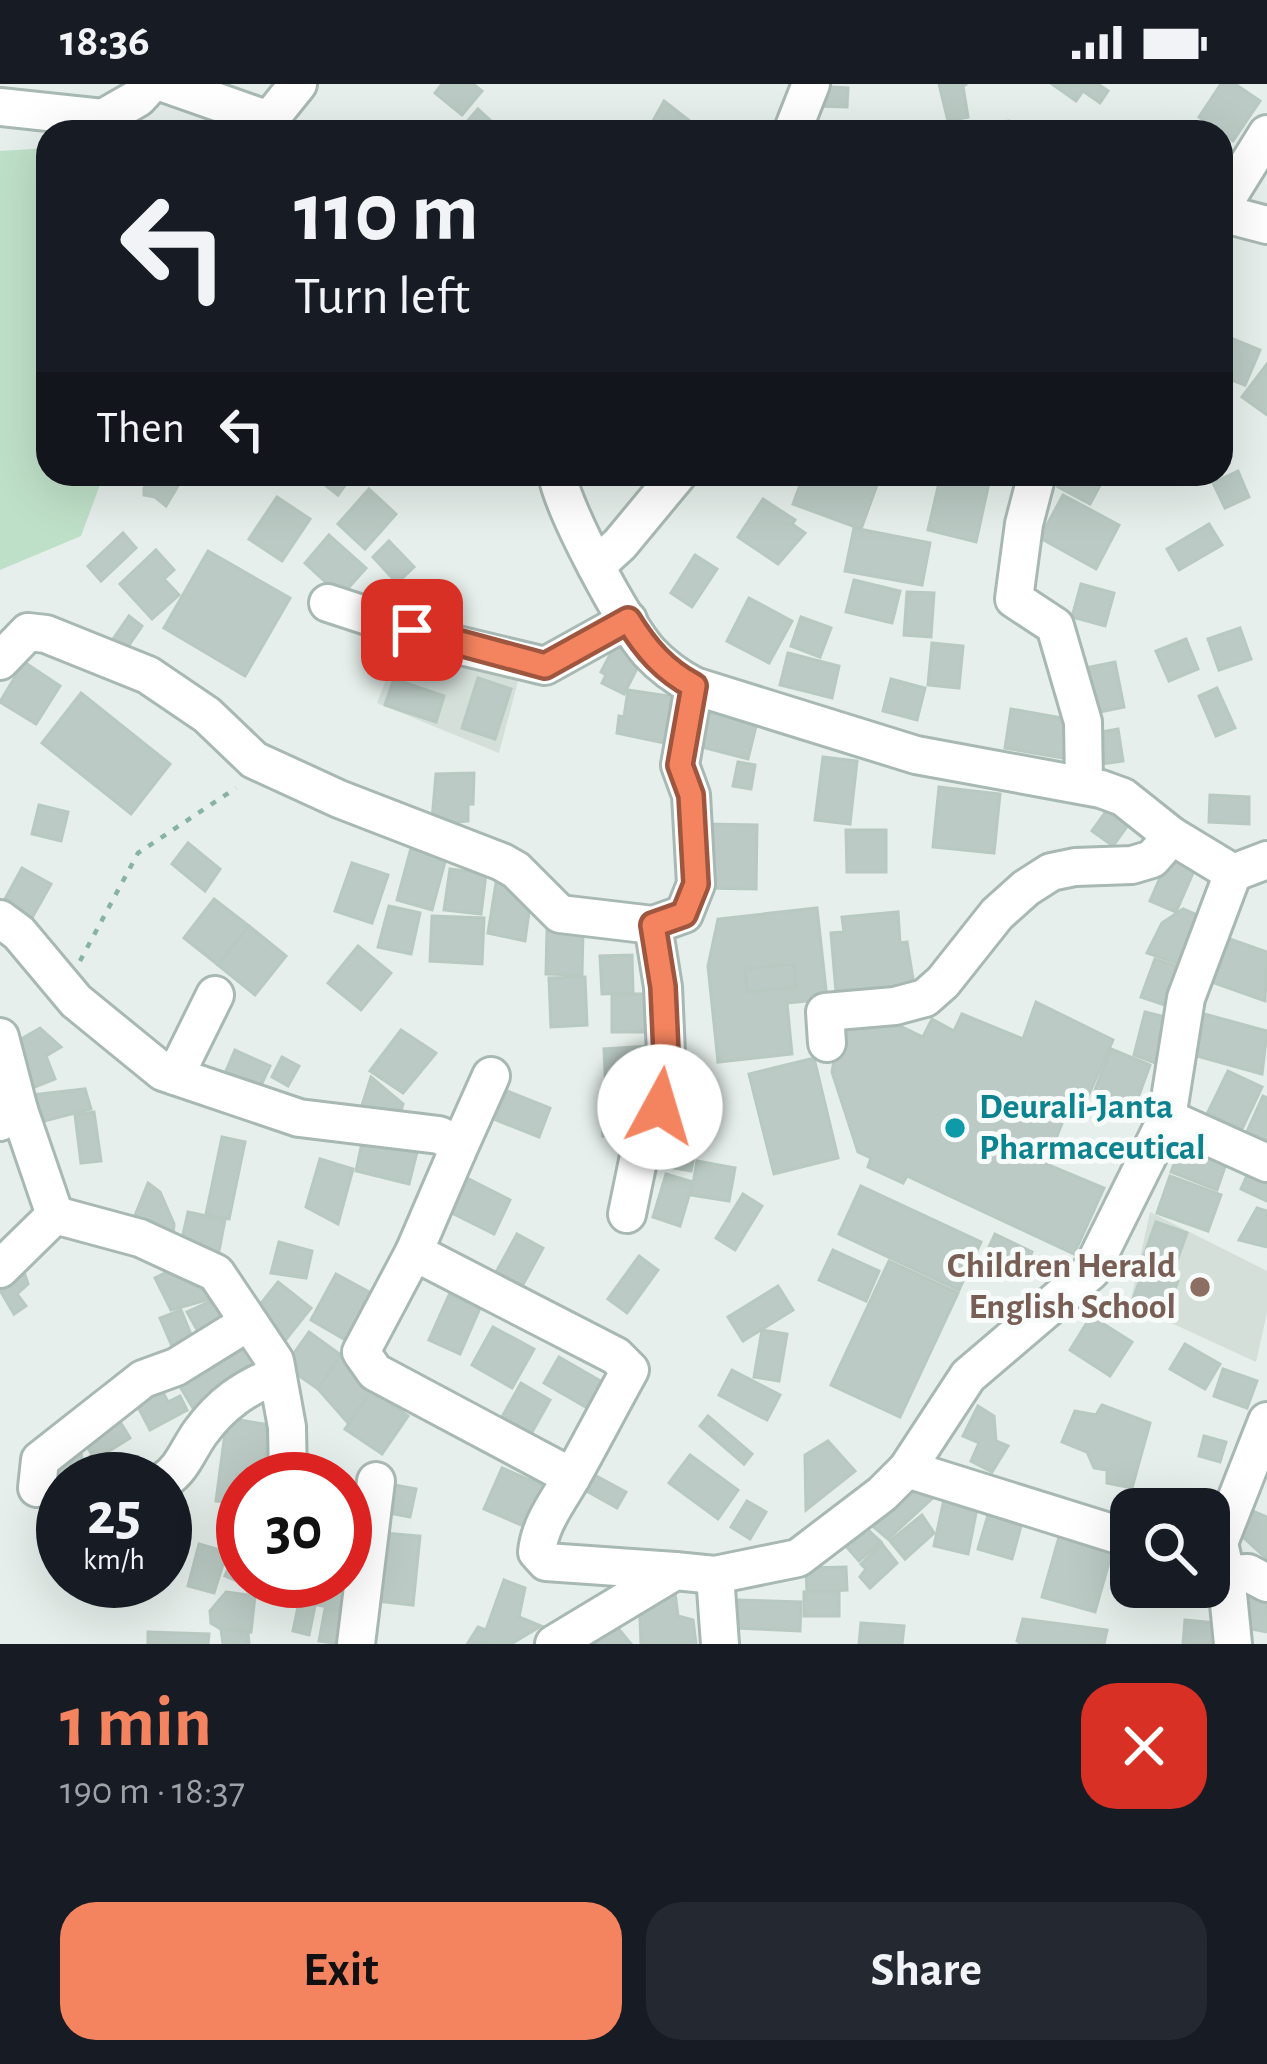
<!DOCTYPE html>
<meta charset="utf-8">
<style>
body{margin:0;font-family:"Alegreya Sans",sans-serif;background:#242831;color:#f1f3f6;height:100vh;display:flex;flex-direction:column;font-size:45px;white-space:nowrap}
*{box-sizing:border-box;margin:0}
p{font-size:39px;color:#9ea1a6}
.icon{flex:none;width:66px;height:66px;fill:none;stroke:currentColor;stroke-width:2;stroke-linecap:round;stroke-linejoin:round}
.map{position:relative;height:1560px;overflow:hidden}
.drawer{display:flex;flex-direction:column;background:#171b24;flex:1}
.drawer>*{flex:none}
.top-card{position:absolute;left:36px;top:36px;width:1197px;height:366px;border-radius:36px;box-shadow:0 12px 48px #0002;background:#171b24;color:#f1f3f6;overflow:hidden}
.buttons{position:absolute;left:1110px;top:1404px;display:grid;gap:24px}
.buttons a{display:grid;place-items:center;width:120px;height:120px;border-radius:24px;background:#171b24;box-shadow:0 12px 48px #0002;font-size:60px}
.speed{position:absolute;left:36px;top:1368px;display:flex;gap:24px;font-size:60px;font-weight:700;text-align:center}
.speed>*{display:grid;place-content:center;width:156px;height:156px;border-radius:50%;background:#171b24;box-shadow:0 12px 48px #0002;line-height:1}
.speed small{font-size:30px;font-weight:400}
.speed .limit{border:18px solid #d22;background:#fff;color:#111}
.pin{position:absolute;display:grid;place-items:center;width:102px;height:102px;color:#fff;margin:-51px;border-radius:24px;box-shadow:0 6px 18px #0006}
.me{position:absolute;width:132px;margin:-66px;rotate:6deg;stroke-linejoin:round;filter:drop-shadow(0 0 9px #0008)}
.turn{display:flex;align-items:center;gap:42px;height:252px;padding:0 60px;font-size:54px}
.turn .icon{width:156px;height:156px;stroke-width:2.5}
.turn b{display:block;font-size:84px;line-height:102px}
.then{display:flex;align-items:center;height:114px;padding:0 60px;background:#0003;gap:24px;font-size:45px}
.round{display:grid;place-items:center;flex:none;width:126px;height:126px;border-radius:36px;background:#242831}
.headline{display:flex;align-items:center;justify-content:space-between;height:204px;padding:0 60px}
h1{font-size:72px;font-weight:700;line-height:90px;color:#f4845f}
.primary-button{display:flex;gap:24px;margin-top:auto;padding:24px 60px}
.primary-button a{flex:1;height:138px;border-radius:36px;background:#f4845f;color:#111;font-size:48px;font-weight:700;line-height:138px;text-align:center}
.primary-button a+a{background:#242831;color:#f1f3f6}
.status{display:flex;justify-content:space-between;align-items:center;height:84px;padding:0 60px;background:#171b24;direction:ltr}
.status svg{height:33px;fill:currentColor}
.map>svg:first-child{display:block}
</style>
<div class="status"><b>18:36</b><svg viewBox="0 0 49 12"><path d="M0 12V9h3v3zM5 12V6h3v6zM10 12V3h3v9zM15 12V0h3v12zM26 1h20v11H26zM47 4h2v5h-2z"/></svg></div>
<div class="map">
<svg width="1267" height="1560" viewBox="0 0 1267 1560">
<rect width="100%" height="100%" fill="#e6efeb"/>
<g fill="#d4dfda">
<polygon points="402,553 521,586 499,669 377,619"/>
<polygon points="1150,1128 1267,1187 1267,1229 1256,1278 1130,1220"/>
</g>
<polygon fill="#bfe0c8" points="48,64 48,390 104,390 81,452 0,486 0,67"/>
<g fill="#bbcac4" stroke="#b8c9c2" stroke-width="3">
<polygon points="442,0 473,0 482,7 462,31 435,9"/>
<polygon points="939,0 967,0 963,2 968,33 948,37"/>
<polygon points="1052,0 1098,0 1108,7 1100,19 1083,7 1076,17"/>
<polygon points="1221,0 1235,0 1260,17 1233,57 1199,33"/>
<polygon points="815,2 848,4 847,23 814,22"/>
<polygon points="664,17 691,38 697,48 647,48"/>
<polygon points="478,25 503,48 458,48"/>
<polygon points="1009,37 1012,48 941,48 940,44"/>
<polygon points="1221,250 1260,266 1245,301 1221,292"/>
<polygon points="1267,280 1267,331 1242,313"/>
<polygon points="1238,387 1249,413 1225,424 1213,399"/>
<polygon points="139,390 185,390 166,422 155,413 144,411 144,404 150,399"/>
<polygon points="311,390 353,390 338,411"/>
<polygon points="804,390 881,390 861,445 793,420"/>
<polygon points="941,390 991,390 976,458 928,446"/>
<polygon points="1065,390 1097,390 1104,394 1090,420 1058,403"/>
<polygon points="369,405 396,430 365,465 338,440"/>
<polygon points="1063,411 1119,441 1096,485 1040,454"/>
<polygon points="277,413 310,435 282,477 249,455"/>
<polygon points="763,415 795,436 792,440 805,449 778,480 738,453"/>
<polygon points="1209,440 1222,461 1179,486 1167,465"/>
<polygon points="854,444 930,459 922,501 845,487"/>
<polygon points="123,449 136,464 101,497 88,482"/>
<polygon points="329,451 366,484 341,512 305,479"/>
<polygon points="389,457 414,483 397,499 373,473"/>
<polygon points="156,466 174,486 164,495 179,511 152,535 120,500"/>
<polygon points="208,467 290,514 245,592 164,544"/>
<polygon points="695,471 717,485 692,523 671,509"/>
<polygon points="854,496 900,507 892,539 846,528"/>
<polygon points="1081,500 1114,509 1105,542 1072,533"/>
<polygon points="907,508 934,509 931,553 904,551"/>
<polygon points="749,514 792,537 769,579 727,557"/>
<polygon points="129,532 142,542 125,567 111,558"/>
<polygon points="801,533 831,544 820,573 791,562"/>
<polygon points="1240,544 1251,575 1219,586 1208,555"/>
<polygon points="1186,555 1198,585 1169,597 1156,567"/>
<polygon points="932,559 963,562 959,604 928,601"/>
<polygon points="615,561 642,575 624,610 602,599 606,591 601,588"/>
<polygon points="788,569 839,582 832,614 780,601"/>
<polygon points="24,578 60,602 36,640 0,618"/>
<polygon points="1115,578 1124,623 1095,629 1086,584"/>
<polygon points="478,594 511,605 495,655 462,644"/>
<polygon points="394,595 444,612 436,638 385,621"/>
<polygon points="891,595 925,604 917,636 883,627"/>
<polygon points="1217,604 1235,644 1216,652 1199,612"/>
<polygon points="628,606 675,613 669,660 617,649 619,632 624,633"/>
<polygon points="81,609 170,680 131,730 42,659"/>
<polygon points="696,619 758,634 748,675 686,659"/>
<polygon points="1011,625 1073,636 1074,676 1005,664"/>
<polygon points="1118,645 1123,677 1101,680 1096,649"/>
<polygon points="823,673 857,677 850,740 815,736"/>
<polygon points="738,678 755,681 751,705 733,702"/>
<polygon points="474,689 473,720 468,720 468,737 458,738 458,753 432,736 436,690"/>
<polygon points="939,703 1000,710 994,769 933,763"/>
<polygon points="1210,711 1249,713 1249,740 1209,738"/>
<polygon points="39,721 68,728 61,757 32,750"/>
<polygon points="1107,726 1128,741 1113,762 1092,747"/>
<polygon points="705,740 757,741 756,805 704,804"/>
<polygon points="846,746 886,746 886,788 847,788"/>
<polygon points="414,753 449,763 432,826 397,816"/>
<polygon points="188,759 220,785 205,807 172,780"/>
<polygon points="1170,771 1196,782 1176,828 1150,817"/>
<polygon points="352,779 388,791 372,839 335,827"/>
<polygon points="22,784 51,800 28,841 0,824"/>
<polygon points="450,785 486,790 481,830 444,826"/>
<polygon points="496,799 519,806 518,816 530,821 525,857 488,849"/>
<polygon points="214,815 249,842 218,881 184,854"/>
<polygon points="389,822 420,829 411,870 378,863"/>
<polygon points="817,824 827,915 787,919 792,970 718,978 708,882 718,835"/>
<polygon points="1183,825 1202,833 1185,882 1147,869 1162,839"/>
<polygon points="898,828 900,859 907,858 914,901 836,908 831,849 844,848 842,833"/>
<polygon points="432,832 484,834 482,880 430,877"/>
<polygon points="249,842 286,872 255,911 218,881"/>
<polygon points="547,845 583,846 582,891 546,890"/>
<polygon points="1224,853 1267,868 1265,917 1209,897"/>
<polygon points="358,862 391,889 361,926 328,899"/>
<polygon points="632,871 633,909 602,910 600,872"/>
<polygon points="1155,875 1184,885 1171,923 1141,913"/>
<polygon points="794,880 796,903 747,908 745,885"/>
<polygon points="585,893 587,941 551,943 549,894"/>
<rect x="612" y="910" width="42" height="38"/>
<polygon points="1036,918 1113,956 1085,1019 1072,1014 1046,1080 1104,1104 1074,1170 907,1092 903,1099 868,1083 871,1074 858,1068 832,988 835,971 840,973 845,938 881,933 923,953 932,935 954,947 962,930 1023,955"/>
<polygon points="1145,928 1173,935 1166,983 1134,971"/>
<polygon points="1197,928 1267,947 1262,990 1186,969"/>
<polygon points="40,944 61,963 46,972 55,995 25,1007 16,958"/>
<polygon points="401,946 436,969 403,1009 370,987"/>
<polygon points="649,962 652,1006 606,1009 604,965"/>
<polygon points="1111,965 1150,981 1135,1022 1095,1006"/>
<polygon points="235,966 270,982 257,1010 223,994"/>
<polygon points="282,973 299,982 288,1002 272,993"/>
<polygon points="814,974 838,1074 774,1090 749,990"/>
<polygon points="699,983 713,1003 692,1019 677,999"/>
<polygon points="1228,987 1262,1003 1242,1045 1208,1028"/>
<polygon points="371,993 403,1020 396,1043 357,1037"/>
<polygon points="85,1005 91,1025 37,1039 31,1011"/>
<polygon points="507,1007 550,1024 539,1053 496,1036"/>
<polygon points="1263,1012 1267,1014 1267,1062 1245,1052"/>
<polygon points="634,1013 637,1049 603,1052 600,1017"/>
<polygon points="94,1028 101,1077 81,1079 75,1031"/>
<polygon points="668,1028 702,1034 691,1087 658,1081"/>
<polygon points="222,1053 245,1058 229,1135 206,1130"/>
<polygon points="363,1054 417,1068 409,1100 356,1087"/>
<polygon points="1184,1055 1230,1068 1217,1106 1171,1088"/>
<polygon points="320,1075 353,1085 338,1140 306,1123"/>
<polygon points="697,1077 735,1084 729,1117 691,1111"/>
<polygon points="1252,1080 1267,1087 1267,1117 1241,1105"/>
<polygon points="457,1089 510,1116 494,1150 440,1123"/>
<polygon points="666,1090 693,1098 680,1142 653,1133"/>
<polygon points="1170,1092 1221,1111 1208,1147 1157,1129"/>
<polygon points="148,1099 160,1108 174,1140 173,1153 130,1144"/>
<polygon points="861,1102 981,1158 959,1206 839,1150"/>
<polygon points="743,1110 762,1122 735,1166 716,1154"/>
<polygon points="1257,1124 1267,1127 1267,1163 1239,1156"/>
<polygon points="188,1128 225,1136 218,1172 180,1164"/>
<polygon points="1156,1138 1187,1149 1175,1182 1144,1171"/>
<polygon points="517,1150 543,1164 520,1206 494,1192"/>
<polygon points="995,1150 1032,1168 1019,1195 982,1178"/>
<polygon points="279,1158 312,1167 306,1194 271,1189"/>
<polygon points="833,1166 879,1187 866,1217 819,1196"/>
<polygon points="639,1172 658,1186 627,1229 608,1215"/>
<polygon points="20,1176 28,1200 17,1210 26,1222 14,1230 0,1206 8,1200"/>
<polygon points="889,1177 958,1209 900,1333 831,1301"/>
<polygon points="177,1183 213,1198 210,1215 171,1226 155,1194"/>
<polygon points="1144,1185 1178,1197 1166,1230 1132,1218"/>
<polygon points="336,1190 373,1210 347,1257 311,1236"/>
<polygon points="278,1198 311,1224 284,1258 251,1232"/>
<polygon points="778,1202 793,1226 743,1257 728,1233"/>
<polygon points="449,1211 480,1224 460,1270 429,1256"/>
<polygon points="218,1214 231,1243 204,1258 187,1228"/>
<polygon points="181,1226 198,1268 178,1276 160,1234"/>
<polygon points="1091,1232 1132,1258 1110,1292 1070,1266"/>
<polygon points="493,1243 534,1265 512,1304 472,1281"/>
<polygon points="762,1246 787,1250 779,1297 754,1293"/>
<polygon points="309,1248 341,1271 318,1305 285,1282"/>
<polygon points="238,1254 263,1285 196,1329 173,1291"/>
<polygon points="1185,1260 1220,1280 1205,1305 1170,1285"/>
<polygon points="341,1271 372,1306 349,1340 318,1305"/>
<polygon points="559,1273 604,1299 589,1325 544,1299"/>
<polygon points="1223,1285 1257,1297 1247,1324 1214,1312"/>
<polygon points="732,1286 780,1311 767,1336 719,1311"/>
<polygon points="521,1299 550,1316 531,1350 502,1333"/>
<polygon points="159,1301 168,1318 180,1312 187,1326 150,1346 134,1315"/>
<polygon points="372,1306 408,1332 382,1370 345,1345"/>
<polygon points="1102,1321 1150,1339 1132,1404 1107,1399 1107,1386 1094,1384 1087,1368 1062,1358 1075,1327 1096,1331"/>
<polygon points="978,1322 994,1332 996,1357 1008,1362 992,1388 971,1377 979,1359 963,1352"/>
<polygon points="116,1331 130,1354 95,1376 81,1352"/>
<polygon points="708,1332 752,1370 744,1380 700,1342"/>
<polygon points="227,1334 270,1341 263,1395 243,1395 243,1420 216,1417"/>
<polygon points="1204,1352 1226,1358 1220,1378 1199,1372"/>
<polygon points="828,1357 855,1387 806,1426 805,1371"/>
<polygon points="79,1359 86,1395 63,1395 63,1406 45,1405 43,1384"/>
<polygon points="690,1371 738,1406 718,1435 669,1399"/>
<polygon points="502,1384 544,1402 526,1443 484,1425"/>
<polygon points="589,1388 626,1408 617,1424 581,1404"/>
<polygon points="919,1395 937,1410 888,1455 870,1440"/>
<polygon points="389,1400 416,1405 410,1433 384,1428"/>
<polygon points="946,1406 979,1414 968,1470 934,1462"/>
<polygon points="747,1417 766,1428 750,1455 731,1443"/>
<polygon points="991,1421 1024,1431 1012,1475 978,1465"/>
<polygon points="1243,1423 1267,1433 1267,1475 1233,1444"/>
<polygon points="237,1427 243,1427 243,1461 238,1459 236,1466 224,1462"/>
<polygon points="922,1431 934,1449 905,1475 890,1457"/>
<polygon points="864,1442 881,1458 859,1477 845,1461"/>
<polygon points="1061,1446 1114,1461 1095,1528 1042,1513"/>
<polygon points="384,1449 420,1452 413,1521 376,1517"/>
<polygon points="238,1459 243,1461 243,1497 260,1497 256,1505 225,1492"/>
<polygon points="199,1460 227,1468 214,1509 188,1502"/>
<polygon points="882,1460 897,1479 870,1504 860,1493 866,1485 861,1480"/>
<polygon points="846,1483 847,1506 807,1508 806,1484"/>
<polygon points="345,1490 359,1493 353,1527 317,1521 322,1497 345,1497"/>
<polygon points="504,1496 525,1504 519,1533 541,1542 511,1560 468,1559 478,1543 486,1546"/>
<polygon points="283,1497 320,1498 309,1551 293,1547 299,1518 280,1515"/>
<polygon points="226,1508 255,1512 251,1548 221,1545 211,1539 210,1527"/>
<rect x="804" y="1508" width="35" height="24"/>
<polygon points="1248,1508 1267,1511 1267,1548 1242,1543"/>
<polygon points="675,1509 678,1532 693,1536 696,1560 641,1560 639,1510"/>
<polygon points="736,1516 801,1518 800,1547 735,1544"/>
<polygon points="325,1525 353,1529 342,1560 319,1557"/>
<polygon points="1023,1535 1107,1546 1104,1560 1021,1560 1017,1557"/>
<polygon points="1185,1536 1218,1539 1216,1560 1183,1560"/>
<polygon points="613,1538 631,1560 580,1560"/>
<polygon points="861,1539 904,1542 902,1560 859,1560"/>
<polygon points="221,1545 248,1548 249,1560 223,1560"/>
<polygon points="148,1548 209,1550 208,1560 148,1560"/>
</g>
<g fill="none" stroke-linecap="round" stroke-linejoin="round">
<g stroke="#a8b8b2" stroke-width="42">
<g id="minor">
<polyline points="166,0 269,36 278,48"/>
<polyline points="0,23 103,34 138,14 151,0"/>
<polyline points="269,36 298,0"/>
<polyline points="792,48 811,0"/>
<polyline points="1221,124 1267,50"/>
<polyline points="1221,129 1267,141"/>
<path d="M 557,390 C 563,426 624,540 649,568 C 662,582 677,593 694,602 L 916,671 L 1101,705 L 1123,713 L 1172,752 L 1233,789"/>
<polyline points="1037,390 1024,440 1014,515 1055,542 1083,638 1084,699"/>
<polyline points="596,482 620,460 678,390"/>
<polyline points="328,519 453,560 545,582 628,536"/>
<polyline points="0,577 28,548 46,550 148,591 207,631 254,676 339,715 502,778 516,786 560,830 653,841 684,830 696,800 691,711 680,681 694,602"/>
<polyline points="0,835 19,849 76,917 163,988 299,1034 439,1051 449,1056 457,1068 414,1168"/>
<polyline points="0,953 19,1026 0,1038"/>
<polyline points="827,959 825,928 895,922 925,914 943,898 997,830 1026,804 1051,788 1075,783 1132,781 1152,775 1172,752"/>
<polyline points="175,992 215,911"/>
<polyline points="19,1026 55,1131 140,1154 216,1189 275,1277 287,1343 288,1395"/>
<polyline points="1167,1034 1267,1079"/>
<polyline points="457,1068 491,992"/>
<polyline points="627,1130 646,1038 660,1023 666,969 663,903 653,841"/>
<polyline points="0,1185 55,1131"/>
<polyline points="907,1385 1131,1455"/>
<path d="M 572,1393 L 375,1288 L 361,1268 L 414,1168 L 616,1272 L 630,1286 C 611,1320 593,1355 574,1389 C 560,1415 540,1438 537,1468 L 546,1478 L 675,1487"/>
<path d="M 165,1396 C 182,1385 188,1366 200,1349 C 221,1320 244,1304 277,1291"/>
<polyline points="37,1404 40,1376 143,1295 176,1283 247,1239"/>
<polyline points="1209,1459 1219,1459 1226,1490 1233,1560"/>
<polyline points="1219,1459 1267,1337"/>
<polyline points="1226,1490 1248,1489 1267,1499"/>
<polyline points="715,1491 720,1560"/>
<polyline points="356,1560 376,1397"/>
<polyline points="554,1560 675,1487 715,1491 798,1474 882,1410 907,1385 968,1292 1091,1187 1167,1034 1186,914 1233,789 1267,776"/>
</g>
</g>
<polyline stroke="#86b3a5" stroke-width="4.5" stroke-dasharray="6 9" stroke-linecap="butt" points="80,877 138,769 236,704"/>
<use href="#minor" stroke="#fff" stroke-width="36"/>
</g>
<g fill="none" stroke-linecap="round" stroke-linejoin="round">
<g stroke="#9f563e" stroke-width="30">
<path id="route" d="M 412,546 L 545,582 L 628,536 C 646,565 664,586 694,602 L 680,681 L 691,711 L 696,800 L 684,830 L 653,841 L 663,903 L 666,969 L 660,1023"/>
</g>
<use href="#route" stroke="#f4845f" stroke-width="21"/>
</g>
<circle fill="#0f9aa8" stroke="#f7fbf9" stroke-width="4.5" cx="955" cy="1044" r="12"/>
<circle fill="#8d6e63" stroke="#f7fbf9" stroke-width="4.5" cx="1200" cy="1203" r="12"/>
<g text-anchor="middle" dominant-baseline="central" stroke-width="10" stroke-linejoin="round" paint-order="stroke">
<g font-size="36" font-weight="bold" fill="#0d838f" stroke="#f7fbf9" text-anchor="start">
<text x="979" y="1023">Deurali-Janta<tspan x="979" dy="41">Pharmaceutical</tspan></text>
</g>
<g font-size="36" font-weight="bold" fill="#785e54" stroke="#f7fbf9" text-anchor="end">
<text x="1176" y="1182">Children Herald<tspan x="1176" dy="41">English School</tspan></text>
</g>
</g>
</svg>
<div class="buttons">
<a><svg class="icon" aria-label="search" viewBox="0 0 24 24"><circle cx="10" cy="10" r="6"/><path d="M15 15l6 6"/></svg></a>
</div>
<div class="speed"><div>25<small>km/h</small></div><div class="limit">30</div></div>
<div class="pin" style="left:412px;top:546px;background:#d93025"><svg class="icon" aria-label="arrive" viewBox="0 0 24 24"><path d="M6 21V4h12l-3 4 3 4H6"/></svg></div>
<svg class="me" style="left:660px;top:1023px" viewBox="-20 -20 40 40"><circle r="19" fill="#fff"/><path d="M0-13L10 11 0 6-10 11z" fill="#f4845f"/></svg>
<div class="top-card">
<div class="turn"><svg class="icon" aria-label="left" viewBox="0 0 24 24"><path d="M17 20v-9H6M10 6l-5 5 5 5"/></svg><div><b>110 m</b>Turn left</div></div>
<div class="then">Then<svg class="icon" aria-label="left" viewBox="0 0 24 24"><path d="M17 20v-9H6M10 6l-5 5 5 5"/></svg></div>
</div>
</div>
<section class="drawer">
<div class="headline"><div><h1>1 min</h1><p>190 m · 18:37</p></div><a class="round" style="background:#d93025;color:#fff"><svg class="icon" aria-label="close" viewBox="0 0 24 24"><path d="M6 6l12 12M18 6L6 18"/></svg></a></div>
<div class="primary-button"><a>Exit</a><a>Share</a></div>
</section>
